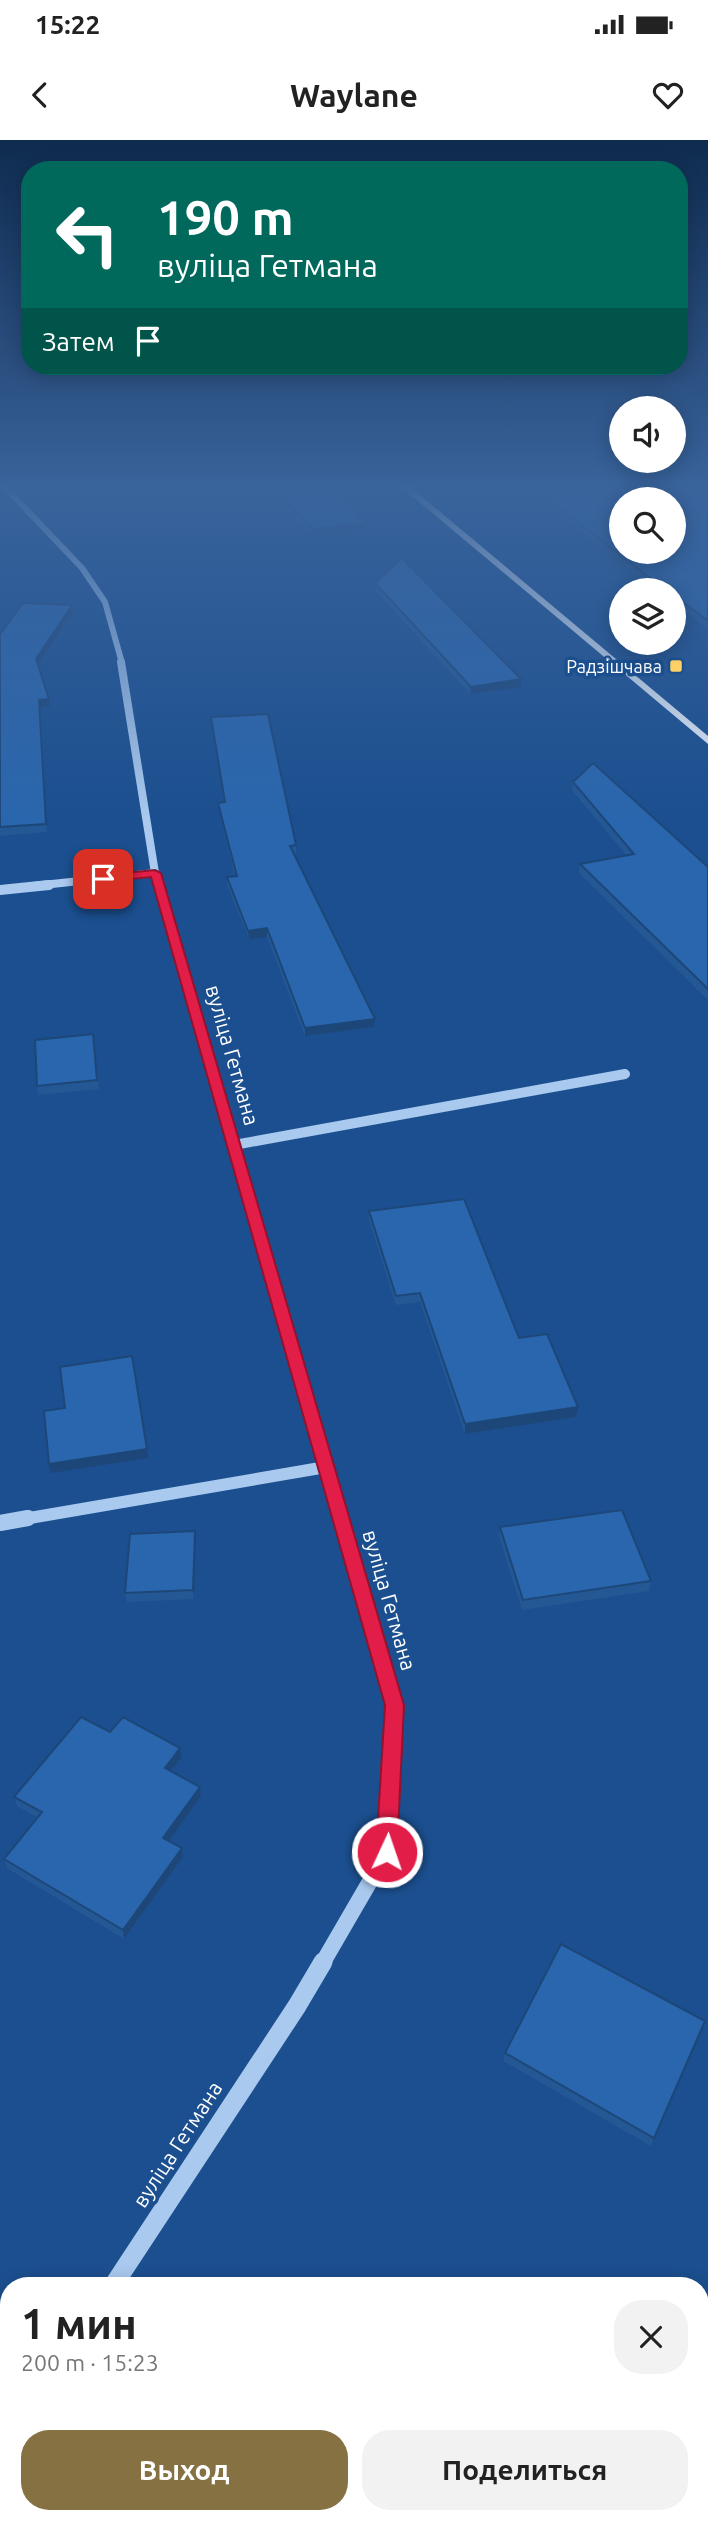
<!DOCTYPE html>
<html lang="ru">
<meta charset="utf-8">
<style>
body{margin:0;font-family:Ubuntu,sans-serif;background:#f2f2f2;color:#222;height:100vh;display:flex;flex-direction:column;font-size:26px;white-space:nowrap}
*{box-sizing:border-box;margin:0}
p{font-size:23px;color:#767676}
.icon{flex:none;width:38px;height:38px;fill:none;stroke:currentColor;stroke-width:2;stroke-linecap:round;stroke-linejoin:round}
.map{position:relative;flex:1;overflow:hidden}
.panel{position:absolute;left:0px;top:2137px;width:709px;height:247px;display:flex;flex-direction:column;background:#fff;border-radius:28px 28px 0 0;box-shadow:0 4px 18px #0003}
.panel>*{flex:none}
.hud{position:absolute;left:21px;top:21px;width:667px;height:214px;border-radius:28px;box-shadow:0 4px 18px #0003;background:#00695c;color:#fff;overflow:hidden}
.buttons{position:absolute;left:609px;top:256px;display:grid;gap:14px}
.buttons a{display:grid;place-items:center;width:77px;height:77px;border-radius:50%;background:#fff;box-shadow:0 4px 18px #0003;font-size:35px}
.pin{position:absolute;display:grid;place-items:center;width:60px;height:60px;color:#fff;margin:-30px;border-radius:14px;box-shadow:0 4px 10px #0006}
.me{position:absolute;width:77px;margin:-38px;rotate:3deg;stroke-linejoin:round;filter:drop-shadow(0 0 5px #0008)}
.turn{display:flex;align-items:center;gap:24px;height:147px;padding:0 21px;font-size:32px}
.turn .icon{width:91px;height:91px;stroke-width:2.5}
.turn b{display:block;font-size:49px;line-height:60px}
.then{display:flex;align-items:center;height:66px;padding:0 21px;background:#0003;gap:14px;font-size:26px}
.round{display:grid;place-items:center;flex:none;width:74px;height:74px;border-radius:28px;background:#f2f2f2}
.overview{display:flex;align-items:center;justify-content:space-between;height:119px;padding:0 21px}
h1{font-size:42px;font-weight:700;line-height:52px}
.cta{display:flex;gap:14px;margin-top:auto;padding:14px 21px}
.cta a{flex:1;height:80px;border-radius:28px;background:#857141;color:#fff;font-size:28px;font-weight:700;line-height:80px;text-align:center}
.cta a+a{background:#f2f2f2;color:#222}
.status{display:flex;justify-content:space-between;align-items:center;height:49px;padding:0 35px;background:#fff;direction:ltr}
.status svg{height:19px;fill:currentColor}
header{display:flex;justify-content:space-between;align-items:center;height:91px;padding:0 21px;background:#fff;font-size:32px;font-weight:700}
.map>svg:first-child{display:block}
</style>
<div class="status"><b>15:22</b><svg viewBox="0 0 49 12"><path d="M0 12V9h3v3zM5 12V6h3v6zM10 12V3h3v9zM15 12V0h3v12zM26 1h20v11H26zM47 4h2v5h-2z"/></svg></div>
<header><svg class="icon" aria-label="back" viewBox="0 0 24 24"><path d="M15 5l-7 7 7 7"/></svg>Waylane<svg class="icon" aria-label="heart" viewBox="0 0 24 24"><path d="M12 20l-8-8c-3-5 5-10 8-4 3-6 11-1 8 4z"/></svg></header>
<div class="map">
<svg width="708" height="2382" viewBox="0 0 708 2382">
<rect width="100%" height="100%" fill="#1b4f8f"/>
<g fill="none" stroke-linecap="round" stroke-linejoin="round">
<polyline stroke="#a9c9ee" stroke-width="6" points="3,345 82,428 105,462 122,523"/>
<g stroke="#a9c9ee" stroke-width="8">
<polyline points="121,522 155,733"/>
<polyline points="33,746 155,733 159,746"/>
</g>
<g stroke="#a9c9ee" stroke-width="10">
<polyline points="158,745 240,1027"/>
<polyline points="0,750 49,745"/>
<polyline points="234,1005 625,934"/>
</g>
<g stroke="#a9c9ee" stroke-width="12">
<polyline points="239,1025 342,1380"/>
<polyline points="18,1380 326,1327"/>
</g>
<g stroke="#a9c9ee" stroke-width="16">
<polyline points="0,1383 28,1378"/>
<polyline points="322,1824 387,1712 395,1565 341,1378"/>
</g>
<g stroke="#a9c9ee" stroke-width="19">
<polyline points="113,2146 297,1866 323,1822"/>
<polyline points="0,2317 9,2304"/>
</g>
<polygon fill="#f0f6ff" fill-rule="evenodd" points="399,345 408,345 708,596 708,604"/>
</g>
<g fill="#245895">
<polygon points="265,345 327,345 367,383 367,390 312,396"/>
<polygon points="520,345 708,345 708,489 674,463 674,450 657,450"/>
<polygon points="375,443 521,547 470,554 375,450"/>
<polygon points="73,472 38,525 49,559 50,566 40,567 47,692 0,696 0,494"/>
<polygon points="211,577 296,705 296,713 294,714 374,887 305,896 267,797 249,799 227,745 227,737 235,736 219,671 218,663 224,662"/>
<polygon points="573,642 708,727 708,860 579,733 580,724 627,716 572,650"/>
<polygon points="93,894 99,949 38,955 37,946"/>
<polygon points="369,1071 519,1198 578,1267 576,1277 465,1294 420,1162 396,1165 369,1080"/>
<polygon points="500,1387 651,1441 649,1451 522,1470 499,1396"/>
<polygon points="196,1401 194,1459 127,1462 125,1453"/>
<polygon points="180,1608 182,1617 171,1631 200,1647 201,1656 169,1701 182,1708 183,1717 124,1799 7,1728 4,1719 38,1678 17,1666 14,1657"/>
<polygon points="703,1889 651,2006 503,1921 505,1913"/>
<polygon points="224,2375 395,2375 391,2382 228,2382 225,2379"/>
</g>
<g fill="#1d4779">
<polygon points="367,383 367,390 312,396 312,389"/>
<polygon points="72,465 73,472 37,526 36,519"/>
<polygon points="521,539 521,547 470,554 471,547"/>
<polygon points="49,559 50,566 40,567 47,692 39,560"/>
<polygon points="267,788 267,797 249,799 248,791"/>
<polygon points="375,879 374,887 305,896 305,888"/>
<polygon points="578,1267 576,1277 465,1294 465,1284"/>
<polygon points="147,1309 148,1318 51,1333 49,1324"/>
<polygon points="195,1391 196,1401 194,1459 193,1450"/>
<polygon points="180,1608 182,1617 166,1637 165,1628"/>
<polygon points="200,1647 201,1656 165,1707 163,1698"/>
<polygon points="182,1708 183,1717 124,1799 123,1790"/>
<polygon points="705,1881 703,1889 651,2006 654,1998"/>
</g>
<g fill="#2a66ad" stroke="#1d4779" stroke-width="2" fill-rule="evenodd">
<polygon points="271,345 327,345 367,383 312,389"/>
<path d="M 529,345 L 708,345 L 708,481 L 674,455 L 674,450 L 666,450 ZM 621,359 L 674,359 L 674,411 L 621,411 Z"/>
<polygon points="402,418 521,539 471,547 375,443"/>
<polygon points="23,463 72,465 36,519 49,559 39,560 46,684 0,687 0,494"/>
<polygon points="268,574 296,705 290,706 375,879 305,888 267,788 248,791 227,737 237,736 218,663 225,662 211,577"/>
<polygon points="593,623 708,727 708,849 580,724 634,714 573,642"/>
<polygon points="93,894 97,940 37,946 35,900"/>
<polygon points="464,1059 519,1198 547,1194 578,1267 465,1284 420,1153 396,1156 369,1071"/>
<polygon points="132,1216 147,1309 49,1324 44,1271 65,1268 60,1227"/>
<polygon points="622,1370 651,1441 523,1460 500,1387"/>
<polygon points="195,1391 193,1450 125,1453 130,1394"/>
<polygon points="81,1577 110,1592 123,1577 180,1608 165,1628 200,1647 163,1698 182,1708 123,1790 4,1719 42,1672 14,1657"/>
<polygon points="561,1804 705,1881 654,1998 505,1913"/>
<polygon points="225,2375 392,2375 388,2382 234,2382"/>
</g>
<linearGradient id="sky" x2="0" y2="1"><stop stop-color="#0f2b4f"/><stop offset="0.51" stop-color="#39639b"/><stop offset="1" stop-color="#39639b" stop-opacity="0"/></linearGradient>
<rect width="708" height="679" fill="url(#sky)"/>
<polygon fill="#e11d48" stroke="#92132f" stroke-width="2" points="155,730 161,733 404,1565 397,1712 394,1719 387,1722 379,1719 376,1712 385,1565 151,737 103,742 98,739 103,735"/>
<rect fill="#ffd166" stroke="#1b4f8f" stroke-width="2.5" x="669" y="519" width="14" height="14" rx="3.5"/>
<g text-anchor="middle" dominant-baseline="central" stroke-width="7" stroke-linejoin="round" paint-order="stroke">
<g font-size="18" fill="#fff" stroke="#1b4f8f" text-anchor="end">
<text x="662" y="526">Радзішчава</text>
</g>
<g font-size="21" fill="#fff" stroke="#1b4f8f">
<text transform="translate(233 915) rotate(74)">вуліца Гетмана</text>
<text transform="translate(390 1460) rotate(74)">вуліца Гетмана</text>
<text transform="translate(177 2004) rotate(-57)">вуліца Гетмана</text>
</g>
</g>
</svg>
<div class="buttons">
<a><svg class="icon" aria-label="sound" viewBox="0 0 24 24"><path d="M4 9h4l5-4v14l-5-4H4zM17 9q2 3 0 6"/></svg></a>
<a><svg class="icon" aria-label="search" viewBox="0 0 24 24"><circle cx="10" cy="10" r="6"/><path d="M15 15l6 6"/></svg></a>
<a><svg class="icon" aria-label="layers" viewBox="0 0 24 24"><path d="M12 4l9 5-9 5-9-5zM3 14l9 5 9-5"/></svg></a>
</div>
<div class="pin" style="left:103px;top:739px;background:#d93025"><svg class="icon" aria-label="arrive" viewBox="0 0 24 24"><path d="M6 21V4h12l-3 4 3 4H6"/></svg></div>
<svg class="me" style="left:387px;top:1712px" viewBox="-20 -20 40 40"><circle r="17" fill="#e11d48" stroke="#fff" stroke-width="3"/><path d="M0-11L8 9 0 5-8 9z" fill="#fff"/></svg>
<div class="hud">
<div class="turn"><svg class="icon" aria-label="left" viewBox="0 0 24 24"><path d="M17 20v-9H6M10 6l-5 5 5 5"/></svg><div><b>190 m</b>вуліца Гетмана</div></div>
<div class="then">Затем<svg class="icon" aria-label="arrive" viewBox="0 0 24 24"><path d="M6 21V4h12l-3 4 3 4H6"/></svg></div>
</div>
<section class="panel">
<div class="overview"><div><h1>1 мин</h1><p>200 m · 15:23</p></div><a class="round"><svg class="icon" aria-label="close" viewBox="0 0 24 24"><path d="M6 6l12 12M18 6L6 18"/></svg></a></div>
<div class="cta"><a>Выход</a><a>Поделиться</a></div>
</section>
</div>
